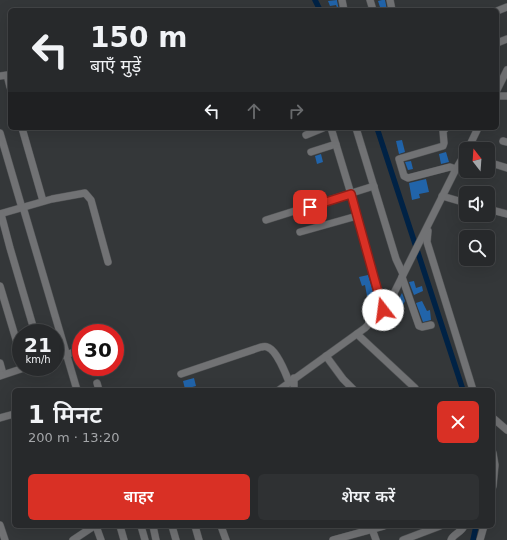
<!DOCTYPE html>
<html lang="hi">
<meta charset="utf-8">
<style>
body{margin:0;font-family:"DejaVu Sans","Noto Sans Devanagari",sans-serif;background:#2f3133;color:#f1f3f6;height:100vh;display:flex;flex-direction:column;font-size:15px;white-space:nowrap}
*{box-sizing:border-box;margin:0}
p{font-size:13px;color:#a4a6a9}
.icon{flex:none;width:22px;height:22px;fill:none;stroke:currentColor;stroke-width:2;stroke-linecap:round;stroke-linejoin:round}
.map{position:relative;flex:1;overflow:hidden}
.sheet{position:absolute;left:12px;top:388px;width:483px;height:140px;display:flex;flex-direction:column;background:#27292b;border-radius:6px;box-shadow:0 4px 16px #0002,0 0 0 1px #434547}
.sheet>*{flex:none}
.banner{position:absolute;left:8px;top:8px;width:491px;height:122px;border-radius:6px;box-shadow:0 4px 16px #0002,0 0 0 1px #434547;background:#27292b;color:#f1f3f6;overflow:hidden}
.needle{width:26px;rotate:343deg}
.controls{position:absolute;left:459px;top:142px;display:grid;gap:8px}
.controls a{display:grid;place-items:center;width:36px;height:36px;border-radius:6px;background:#27292b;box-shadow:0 4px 16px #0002,0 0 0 1px #434547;font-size:20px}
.speed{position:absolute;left:12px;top:324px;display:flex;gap:8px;font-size:20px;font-weight:700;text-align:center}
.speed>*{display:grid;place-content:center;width:52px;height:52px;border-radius:50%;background:#27292b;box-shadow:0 4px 16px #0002,0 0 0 1px #434547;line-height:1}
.speed small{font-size:10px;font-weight:400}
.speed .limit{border:6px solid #d22;background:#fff;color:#111}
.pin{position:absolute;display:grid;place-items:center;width:34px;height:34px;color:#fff;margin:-17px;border-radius:8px;box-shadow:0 2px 6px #0006}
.me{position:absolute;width:44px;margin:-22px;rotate:345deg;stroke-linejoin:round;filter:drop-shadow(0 0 3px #0008)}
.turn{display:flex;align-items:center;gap:14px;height:84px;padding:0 16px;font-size:18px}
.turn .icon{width:52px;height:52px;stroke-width:2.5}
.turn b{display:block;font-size:28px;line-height:34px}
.lanes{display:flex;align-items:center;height:38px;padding:0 16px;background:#0003;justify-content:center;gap:20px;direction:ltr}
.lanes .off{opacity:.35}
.round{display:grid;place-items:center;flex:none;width:42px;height:42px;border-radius:6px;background:#2f3133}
.summary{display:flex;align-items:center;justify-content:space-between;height:68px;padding:0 16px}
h1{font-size:24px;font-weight:600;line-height:30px}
.button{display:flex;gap:8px;margin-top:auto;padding:8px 16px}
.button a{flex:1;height:46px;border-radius:6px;background:#d93025;color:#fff;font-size:16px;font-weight:600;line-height:46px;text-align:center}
.button a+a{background:#2f3133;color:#f1f3f6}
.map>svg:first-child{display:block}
</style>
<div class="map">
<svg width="507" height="540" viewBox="0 0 507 540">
<rect width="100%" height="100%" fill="#343739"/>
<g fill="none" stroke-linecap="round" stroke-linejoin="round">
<g stroke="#002245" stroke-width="5.5">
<polyline points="315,0 320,10"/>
<polyline points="377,128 463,390"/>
<polyline points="473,540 476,526"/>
</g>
</g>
<g fill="#2164aa">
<polygon points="337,0 337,1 339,10 338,10 336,5 330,6 328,1"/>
<polygon points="382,0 385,0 387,10 381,10 378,1"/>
<polygon points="402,140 405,152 399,154 396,141"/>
<polygon points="446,152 449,162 441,164 439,154"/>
<polygon points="321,154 323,162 317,164 315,156"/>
<polygon points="411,161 413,169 408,170 405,162"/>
<polygon points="426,179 429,192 419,194 420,198 412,200 409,183"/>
<polygon points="368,275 374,295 367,296 365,285 362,286 359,277"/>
<polygon points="414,281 416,288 422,286 423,291 414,295 409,282"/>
<polygon points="402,293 405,301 402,307 403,307 396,318 390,315"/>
<polygon points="422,301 427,311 430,310 431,320 423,322 416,303"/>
<polygon points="194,378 196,386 185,389 183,381"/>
</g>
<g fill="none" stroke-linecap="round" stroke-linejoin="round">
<g stroke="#515355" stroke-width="8">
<g id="minor">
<polyline points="342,0 344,10"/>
<polyline points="370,0 373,10"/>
<polyline points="390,0 392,10"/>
<polyline points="497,11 507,7"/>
<polyline points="497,43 507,39"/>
<polyline points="0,76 7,75 10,87"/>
<polyline points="497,90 507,70"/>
<polyline points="497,96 507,96"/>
<polyline points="22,128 43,201"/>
<polyline points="331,128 351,194 383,310"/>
<polyline points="356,128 396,259 403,274"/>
<polyline points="446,128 443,131 444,143 443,146 402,158 399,159 404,176 408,178 450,167 456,169"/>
<polyline points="0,133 22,208"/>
<polyline points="306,135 323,128"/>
<polyline points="503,141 507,142"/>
<polyline points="468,149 478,128"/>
<polyline points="311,152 336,144"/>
<polyline points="488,162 507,168"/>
<polyline points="442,196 466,203"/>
<polyline points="23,207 77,390"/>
<polyline points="488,209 507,214"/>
<polyline points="0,214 52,199 85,193 91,200 108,262"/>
<polyline points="1,214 10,248 35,333"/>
<polyline points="266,220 374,186"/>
<polyline points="428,231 427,242 473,390"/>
<polyline points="300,232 357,216"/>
<polyline points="402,277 419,326 422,327 431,325"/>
<polyline points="0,286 21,356"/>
<polyline points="357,334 415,388"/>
<polyline points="326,356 343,379 354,390"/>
<polyline points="55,358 81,350"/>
<polyline points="0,363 3,374"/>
<path d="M 181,374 L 261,347 C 263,347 265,346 267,347 C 276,349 286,374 289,382"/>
<polyline points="0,376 27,367"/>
<polyline points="97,383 99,390"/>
<polyline points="279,390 365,328 383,310 389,303 456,169 466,152"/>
<polyline points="294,390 294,378"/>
<polyline points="0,418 14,414"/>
<polyline points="493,418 507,430"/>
<polyline points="493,453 495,465 493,486"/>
<polyline points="0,525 5,540"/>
<polyline points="96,526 101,540"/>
<polyline points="120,526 124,540"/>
<polyline points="141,526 145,540"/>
<polyline points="153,526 156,540"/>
<polyline points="172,526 176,540"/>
<polyline points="195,526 199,540"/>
<polyline points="221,526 226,540"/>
<polyline points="372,529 376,540"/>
<polyline points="73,540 94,526"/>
<polyline points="333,540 384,526"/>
<polyline points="403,540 440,526"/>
<path d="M 451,540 C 453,534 461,533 464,526"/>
<polyline points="480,540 484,526"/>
</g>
</g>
<use href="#minor" stroke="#717274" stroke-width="7"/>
</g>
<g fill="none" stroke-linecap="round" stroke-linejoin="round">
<g stroke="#8d1f18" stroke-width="10">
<polyline id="route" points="310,207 351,194 383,310"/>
</g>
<use href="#route" stroke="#d93025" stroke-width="7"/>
</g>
</svg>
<div class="controls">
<a><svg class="needle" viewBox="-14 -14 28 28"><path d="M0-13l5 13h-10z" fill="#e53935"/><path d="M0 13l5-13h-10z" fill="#a4a6a9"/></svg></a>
<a><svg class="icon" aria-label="sound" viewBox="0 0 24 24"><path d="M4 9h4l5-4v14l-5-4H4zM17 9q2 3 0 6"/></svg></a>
<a><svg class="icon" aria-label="search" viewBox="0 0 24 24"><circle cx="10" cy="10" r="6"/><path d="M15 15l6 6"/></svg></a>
</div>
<div class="speed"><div>21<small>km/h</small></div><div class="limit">30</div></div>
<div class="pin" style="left:310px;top:207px;background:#d93025"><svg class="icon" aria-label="arrive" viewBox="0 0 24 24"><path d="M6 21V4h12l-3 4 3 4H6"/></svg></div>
<svg class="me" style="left:383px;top:310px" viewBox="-20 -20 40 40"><circle r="19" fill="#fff"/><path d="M0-13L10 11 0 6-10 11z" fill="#d93025"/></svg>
<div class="banner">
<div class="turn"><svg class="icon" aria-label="left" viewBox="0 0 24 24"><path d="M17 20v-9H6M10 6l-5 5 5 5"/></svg><div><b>150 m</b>बाएँ मुड़ें</div></div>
<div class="lanes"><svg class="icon" aria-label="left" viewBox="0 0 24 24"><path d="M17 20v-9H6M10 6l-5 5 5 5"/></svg><svg class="icon off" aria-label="ahead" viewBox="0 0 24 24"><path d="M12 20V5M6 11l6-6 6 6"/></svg><svg class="icon off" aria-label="right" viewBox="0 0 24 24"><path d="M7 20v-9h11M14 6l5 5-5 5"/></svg></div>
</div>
<section class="sheet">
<div class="summary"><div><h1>1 मिनट</h1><p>200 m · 13:20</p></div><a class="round" style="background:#d93025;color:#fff"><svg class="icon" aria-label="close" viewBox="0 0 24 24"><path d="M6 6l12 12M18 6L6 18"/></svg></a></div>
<div class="button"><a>बाहर</a><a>शेयर करें</a></div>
</section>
</div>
